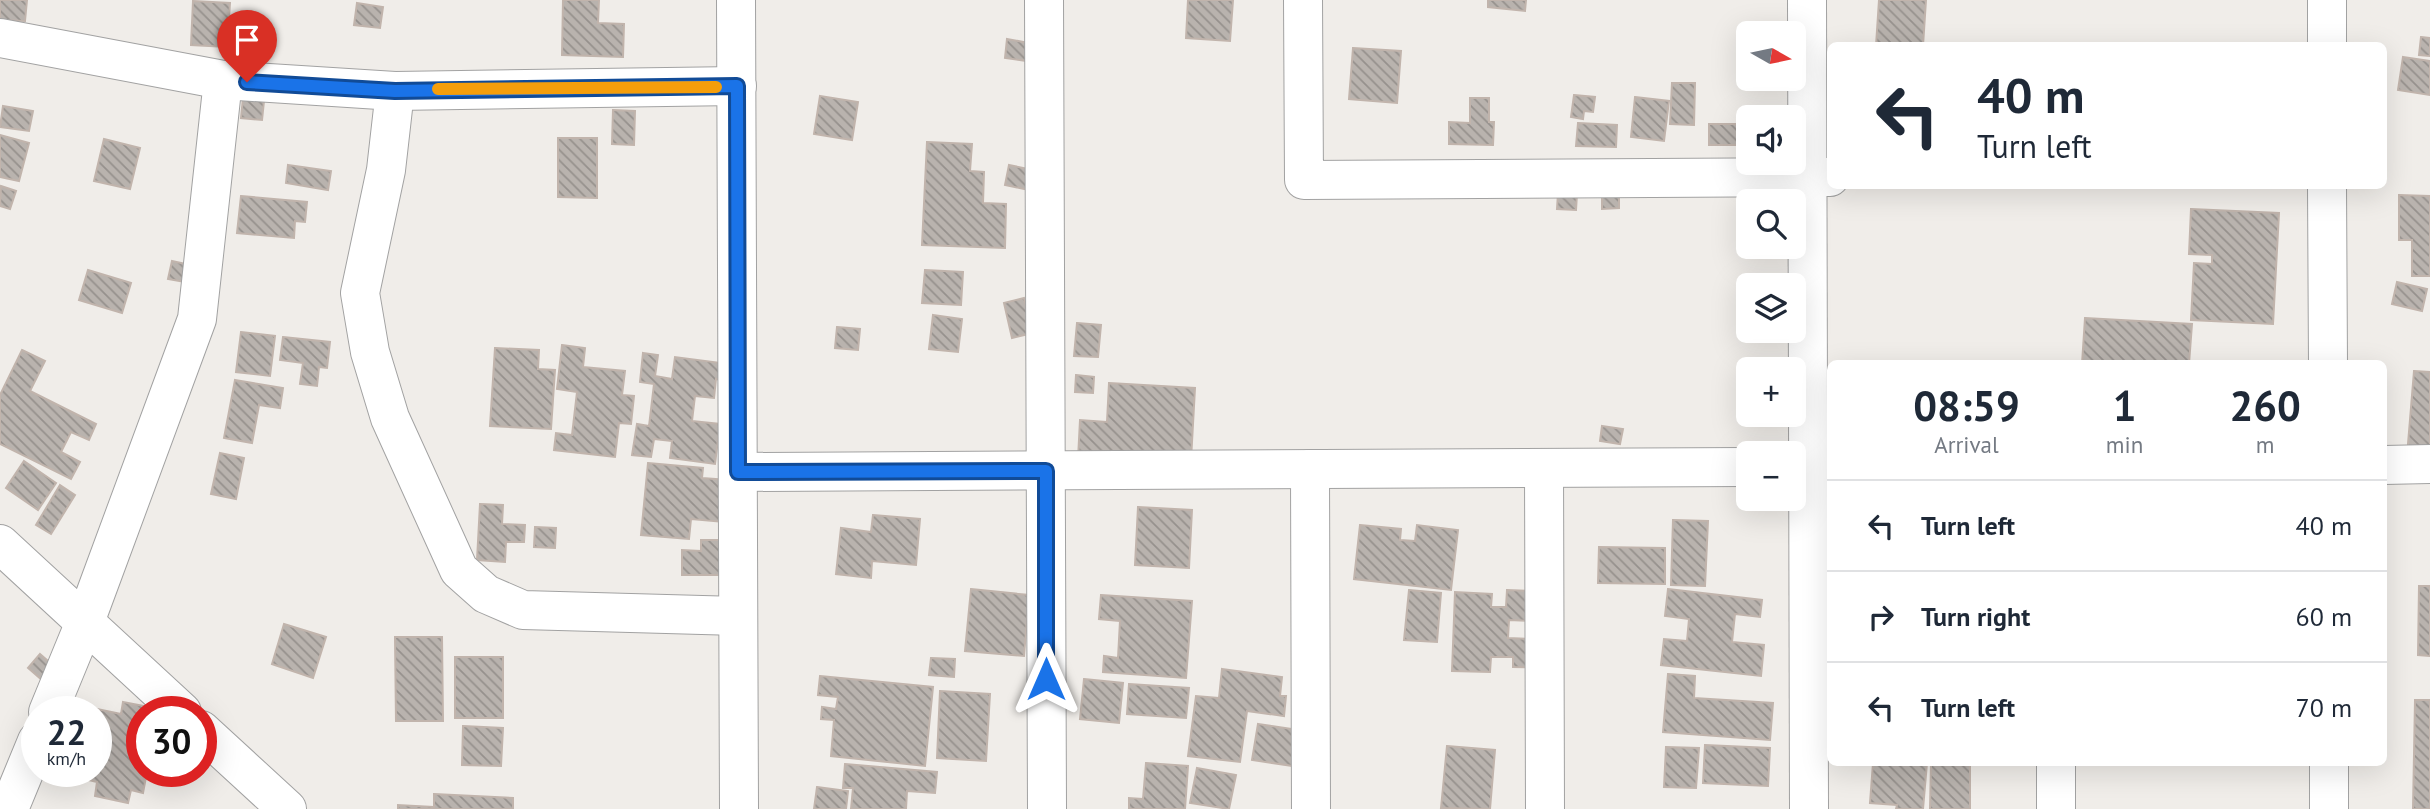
<!DOCTYPE html>
<meta charset="utf-8">
<style>
body{margin:0;font-family:"PT Sans",sans-serif;background:#f2f2f3;color:#1f2937;height:100vh;display:flex;flex-direction:column;font-size:26px;white-space:nowrap}
*{box-sizing:border-box;margin:0}
p{font-size:23px;color:#747a83}
.icon{flex:none;width:38px;height:38px;fill:none;stroke:currentColor;stroke-width:2;stroke-linecap:round;stroke-linejoin:round}
.map{position:relative;flex:1;overflow:hidden}
.side{position:absolute;left:1827px;top:360px;width:560px;height:406px;display:flex;flex-direction:column;background:#fff;border-radius:10px;box-shadow:0 7px 28px #0002}
.side>*{flex:none}
.hud{position:absolute;left:1827px;top:42px;width:560px;height:147px;border-radius:10px;box-shadow:0 7px 28px #0002;background:#fff;color:#1f2937;overflow:hidden}
.needle{width:46px;rotate:99deg}
.fabs{position:absolute;left:1736px;top:21px;display:grid;gap:14px}
.fabs a{display:grid;place-items:center;width:70px;height:70px;border-radius:10px;background:#fff;box-shadow:0 7px 28px #0002;font-size:35px}
.speed{position:absolute;left:21px;top:696px;display:flex;gap:14px;font-size:35px;font-weight:700;text-align:center}
.speed>*{display:grid;place-content:center;width:91px;height:91px;border-radius:50%;background:#fff;box-shadow:0 7px 28px #0002;line-height:1}
.speed small{font-size:18px;font-weight:400}
.speed .limit{border:10px solid #d22;background:#fff;color:#111}
.pin{position:absolute;display:grid;place-items:center;width:60px;height:60px;color:#fff;margin:-72px -30px;border-radius:50% 50% 50% 0;rotate:-45deg;box-shadow:0 0 7px #0007}
.pin .icon{rotate:45deg}
.me{position:absolute;width:77px;margin:-38px;rotate:0deg;stroke-linejoin:round;filter:drop-shadow(0 0 5px #0008)}
.turn{display:flex;align-items:center;gap:24px;height:147px;padding:0 35px;font-size:32px}
.turn .icon{width:91px;height:91px;stroke-width:2.5}
.turn b{display:block;font-size:49px;line-height:60px}
.eta{display:flex;justify-content:space-evenly;align-items:center;height:119px;text-align:center}
.eta b{font-size:42px;font-weight:600;line-height:49px}
ul{padding:0;list-style:none}
li{display:flex;align-items:center;gap:21px;height:91px;padding:0 35px;border-top:2px solid #e0e1e3}
li div{flex:1}
li b{display:block;font-size:26px}
li em{font-style:normal}
.map>svg:first-child{display:block}
</style>
<div class="map">
<svg width="2430" height="809" viewBox="0 0 2430 809">
<defs>
<pattern id="building-back-hatch" width="6" height="6" patternUnits="userSpaceOnUse" patternTransform="scale(1.75)"><rect width="6" height="6" fill="#b9b3ae"/><path d="M-1 5l2 2M0 0l6 6M5-1l2 2" fill="none" stroke="#96918d"/></pattern>
</defs>
<rect width="100%" height="100%" fill="#f0ede9"/>
<g fill="url(#building-back-hatch)" stroke="#c1b4ac" stroke-width="2">
<polygon points="0,0 27,0 25,21 0,20"/>
<polygon points="563,0 599,0 598,23 624,24 623,57 562,55"/>
<polygon points="1188,0 1233,0 1230,41 1186,38"/>
<polygon points="1488,0 1526,0 1525,11 1488,7"/>
<polygon points="1879,0 1926,0 1923,46 1876,46"/>
<polygon points="193,1 230,3 227,47 191,45"/>
<polygon points="357,3 383,7 380,28 354,25"/>
<polygon points="2421,37 2430,38 2430,56 2419,55"/>
<polygon points="1007,39 1029,43 1027,61 1005,58"/>
<polygon points="1353,48 1401,51 1397,103 1349,99"/>
<polygon points="2403,57 2430,61 2430,95 2398,90"/>
<polygon points="1672,83 1695,83 1694,125 1670,124"/>
<polygon points="1574,95 1595,97 1593,112 1584,111 1583,119 1571,117"/>
<polygon points="820,96 858,102 852,140 814,134"/>
<polygon points="1635,97 1669,101 1664,141 1631,137"/>
<polygon points="243,98 264,101 262,120 241,118"/>
<polygon points="1470,98 1489,98 1489,122 1494,122 1493,145 1449,144 1449,122 1470,123"/>
<polygon points="3,106 33,111 29,131 0,127"/>
<polygon points="613,110 635,111 634,145 612,144"/>
<polygon points="1578,123 1617,125 1616,147 1576,146"/>
<rect x="1709" y="124" width="39" height="21"/>
<polygon points="0,135 29,143 19,181 0,177"/>
<polygon points="558,138 597,138 597,198 558,197"/>
<polygon points="104,139 140,148 130,189 94,181"/>
<polygon points="927,142 972,144 970,171 984,172 983,203 1006,204 1005,248 922,245"/>
<polygon points="288,165 331,171 328,190 286,183"/>
<polygon points="1009,165 1033,170 1029,190 1005,185"/>
<polygon points="1,186 16,191 10,209 0,206"/>
<polygon points="1602,191 1619,191 1619,208 1602,209"/>
<polygon points="1558,193 1577,194 1576,210 1557,209"/>
<polygon points="2399,195 2430,196 2430,276 2412,276 2412,240 2399,240"/>
<polygon points="241,196 307,202 305,222 295,221 294,238 237,233"/>
<polygon points="2191,209 2279,213 2273,324 2191,320 2194,263 2212,264 2212,255 2189,254"/>
<polygon points="172,261 195,266 191,283 168,279"/>
<polygon points="88,270 131,283 122,313 79,300"/>
<polygon points="925,270 963,272 961,305 922,303"/>
<polygon points="2397,282 2427,289 2422,311 2392,304"/>
<polygon points="1024,298 1033,333 1012,338 1004,303"/>
<polygon points="933,315 962,319 958,352 929,349"/>
<polygon points="2085,318 2192,324 2189,364 2082,364"/>
<polygon points="1077,323 1101,325 1098,357 1074,356"/>
<polygon points="837,327 860,329 858,350 835,348"/>
<polygon points="241,332 275,336 270,376 236,372"/>
<polygon points="283,337 330,342 327,368 319,367 317,386 300,384 303,363 280,360"/>
<polygon points="562,345 585,348 583,367 625,371 622,395 634,396 631,424 619,423 615,457 554,450 556,433 572,435 577,392 557,389"/>
<polygon points="495,348 539,350 538,369 555,370 551,429 490,426"/>
<polygon points="22,350 45,361 30,391 96,424 89,440 71,432 61,452 80,462 71,479 0,444 0,395"/>
<polygon points="643,353 658,355 655,376 672,379 675,357 729,364 726,381 716,379 714,398 695,396 692,421 720,424 715,464 670,458 672,441 654,439 651,457 632,455 637,424 649,426 654,384 640,382"/>
<polygon points="2414,371 2430,372 2430,458 2407,456"/>
<polygon points="1076,375 1094,377 1093,393 1075,392"/>
<polygon points="235,380 283,388 280,408 259,405 252,443 224,438"/>
<polygon points="1109,383 1195,388 1191,460 1078,459 1080,420 1107,422"/>
<polygon points="1602,426 1623,429 1620,444 1600,441"/>
<polygon points="220,453 244,458 236,499 211,494"/>
<polygon points="24,461 56,483 38,510 6,488"/>
<polygon points="648,463 703,468 702,478 728,480 724,522 691,519 689,539 641,535"/>
<polygon points="60,485 75,495 51,534 36,525"/>
<polygon points="480,504 503,505 502,524 525,525 524,542 506,542 505,562 477,560"/>
<polygon points="1138,507 1192,510 1189,568 1135,565"/>
<polygon points="873,515 920,519 916,565 872,561 871,578 836,574 841,528 871,532"/>
<polygon points="1673,520 1708,521 1705,586 1671,585"/>
<polygon points="1360,525 1401,529 1400,540 1415,541 1417,525 1458,530 1451,590 1354,579"/>
<polygon points="535,527 556,528 555,548 534,547"/>
<polygon points="701,540 725,540 725,575 682,575 682,550 701,551"/>
<polygon points="1599,547 1665,548 1665,584 1598,583"/>
<polygon points="2419,586 2430,586 2430,656 2418,655"/>
<polygon points="971,589 1029,595 1024,656 965,651"/>
<polygon points="1668,589 1762,600 1760,617 1735,614 1732,642 1764,645 1761,676 1661,665 1664,639 1687,641 1689,619 1665,616"/>
<polygon points="1409,590 1441,593 1437,642 1404,640"/>
<polygon points="1507,590 1557,592 1556,622 1509,620 1508,638 1559,640 1558,668 1513,667 1513,657 1491,657 1490,672 1452,671 1455,592 1492,594 1491,607 1506,607"/>
<polygon points="1101,595 1192,601 1186,678 1103,672 1104,656 1118,658 1120,621 1099,619"/>
<polygon points="284,624 326,637 313,678 272,664"/>
<polygon points="395,637 442,637 443,721 396,721"/>
<polygon points="40,654 54,666 42,680 28,668"/>
<rect x="455" y="657" width="48" height="61"/>
<polygon points="931,658 955,659 954,677 929,675"/>
<polygon points="1222,669 1282,677 1280,696 1286,696 1284,716 1247,711 1240,762 1188,756 1196,696 1219,698"/>
<polygon points="1668,674 1695,676 1694,698 1773,703 1770,740 1663,732"/>
<polygon points="820,676 933,687 925,766 831,756 834,720 821,719 822,707 836,709 838,697 818,695"/>
<polygon points="1084,679 1123,683 1119,723 1080,719"/>
<polygon points="1129,684 1189,688 1186,718 1127,714"/>
<polygon points="940,691 990,694 986,761 937,758"/>
<polygon points="2415,700 2430,700 2430,809 2413,809"/>
<polygon points="123,702 144,706 137,741 142,742 142,772 147,772 143,793 131,790 128,803 95,796 97,782 64,774 64,772 96,772 97,709 121,714"/>
<polygon points="1258,724 1299,730 1293,766 1252,760"/>
<polygon points="463,726 503,728 501,766 462,765"/>
<polygon points="1705,745 1770,748 1768,786 1703,783"/>
<polygon points="1447,746 1495,750 1490,809 1441,808"/>
<polygon points="1666,747 1699,748 1696,788 1664,787"/>
<polygon points="1146,763 1188,766 1185,809 1129,809 1129,798 1143,799"/>
<polygon points="1873,763 1927,763 1923,809 1896,809 1897,805 1870,803"/>
<polygon points="1931,763 1970,763 1970,809 1930,809"/>
<polygon points="845,764 937,772 935,793 907,791 906,809 851,809 853,788 843,788"/>
<polygon points="1197,768 1236,775 1229,809 1190,803"/>
<polygon points="817,787 848,791 846,809 814,809"/>
<polygon points="434,794 513,798 513,809 398,809 398,805 434,807"/>
</g>
<g fill="none" stroke-linecap="round" stroke-linejoin="round">
<g stroke="#a2a2a2" stroke-width="40">
<g id="minor">
<polyline points="736,0 739,809"/>
<polyline points="1044,0 1047,809"/>
<polyline points="1303,0 1304,180 1830,177"/>
<polyline points="1807,0 1809,809"/>
<polyline points="2327,0 2327,46"/>
<polyline points="0,38 223,80 395,91"/>
<polyline points="737,86 395,91 386,170 360,293 370,352 390,418 459,570 486,594 523,610 738,616"/>
<polyline points="2327,186 2328,364"/>
<polyline points="2384,465 2430,464"/>
<polyline points="1544,468 1545,809"/>
<polyline points="1310,469 1311,809"/>
<polyline points="738,472 1748,467"/>
<polyline points="0,544 182,712"/>
<polyline points="48,712 85,622 197,319 223,80"/>
<polyline points="201,730 287,809"/>
<polyline points="2056,763 2056,809"/>
<polyline points="2329,763 2329,809"/>
<polyline points="9,809 37,741"/>
</g>
</g>
<use href="#minor" stroke="#fff" stroke-width="38"/>
</g>
<g fill="none" stroke-linecap="round" stroke-linejoin="round">
<g stroke="#114b97" stroke-width="18">
<polyline id="route" points="247,82 395,91 737,86 738,472 1046,471 1046,679"/>
</g>
<use href="#route" stroke="#1a73e8" stroke-width="12"/>
<polyline stroke="#f59e0b" stroke-width="12" points="438,89 716,87"/>
</g>
</svg>
<div class="fabs">
<a><svg class="needle" viewBox="-14 -14 28 28"><path d="M0-13l5 13h-10z" fill="#e53935"/><path d="M0 13l5-13h-10z" fill="#747a83"/></svg></a>
<a><svg class="icon" aria-label="sound" viewBox="0 0 24 24"><path d="M4 9h4l5-4v14l-5-4H4zM17 9q2 3 0 6"/></svg></a>
<a><svg class="icon" aria-label="search" viewBox="0 0 24 24"><circle cx="10" cy="10" r="6"/><path d="M15 15l6 6"/></svg></a>
<a><svg class="icon" aria-label="layers" viewBox="0 0 24 24"><path d="M12 4l9 5-9 5-9-5zM3 14l9 5 9-5"/></svg></a>
<a>+</a>
<a>−</a>
</div>
<div class="speed"><div>22<small>km/h</small></div><div class="limit">30</div></div>
<div class="pin" style="left:247px;top:82px;background:#d93025"><svg class="icon" aria-label="arrive" viewBox="0 0 24 24"><path d="M6 21V4h12l-3 4 3 4H6"/></svg></div>
<svg class="me" style="left:1046px;top:679px" viewBox="-20 -20 40 40"><path d="M0-17L14 15 0 8-14 15z" fill="#1a73e8" stroke="#fff" stroke-width="4"/></svg>
<div class="hud">
<div class="turn"><svg class="icon" aria-label="left" viewBox="0 0 24 24"><path d="M17 20v-9H6M10 6l-5 5 5 5"/></svg><div><b>40 m</b>Turn left</div></div>
</div>
<section class="side">
<div class="eta">
<div><b>08:59</b><p>Arrival</p></div>
<div><b>1</b><p>min</p></div>
<div><b>260</b><p>m</p></div>
</div>
<ul>
<li><svg class="icon" aria-label="left" viewBox="0 0 24 24"><path d="M17 20v-9H6M10 6l-5 5 5 5"/></svg><div><b>Turn left</b></div><em>40 m</em></li>
<li><svg class="icon" aria-label="right" viewBox="0 0 24 24"><path d="M7 20v-9h11M14 6l5 5-5 5"/></svg><div><b>Turn right</b></div><em>60 m</em></li>
<li><svg class="icon" aria-label="left" viewBox="0 0 24 24"><path d="M17 20v-9H6M10 6l-5 5 5 5"/></svg><div><b>Turn left</b></div><em>70 m</em></li>
</ul>
</section>
</div>
